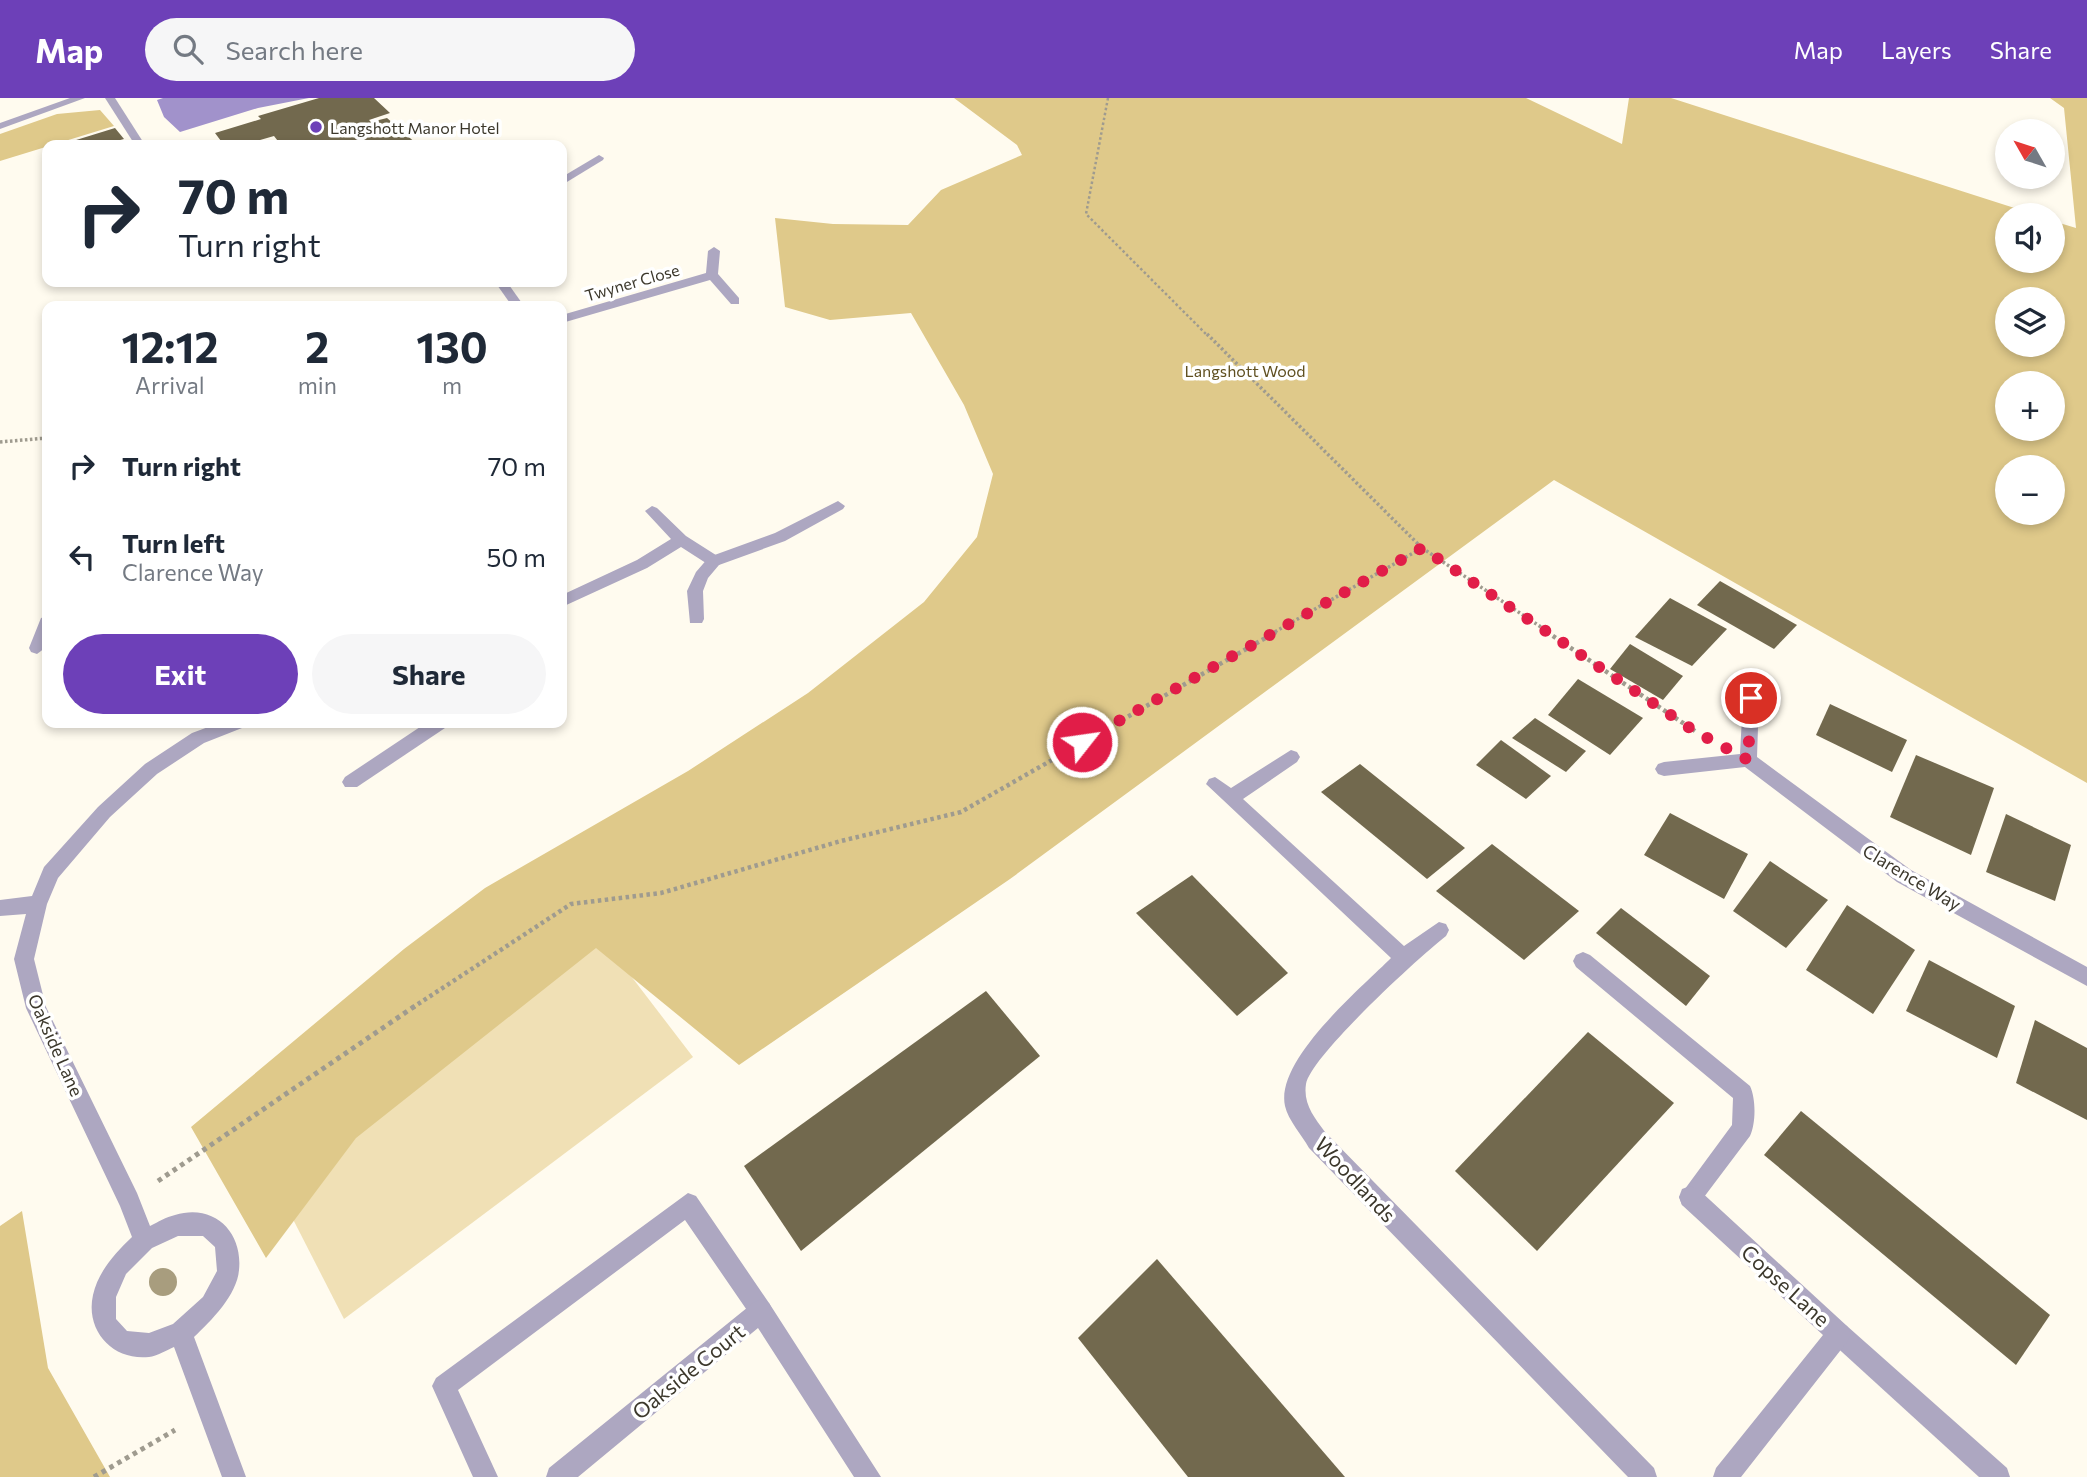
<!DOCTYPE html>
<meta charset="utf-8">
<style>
body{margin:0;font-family:Commissioner,sans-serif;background:#f6f6f7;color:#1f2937;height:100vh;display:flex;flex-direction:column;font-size:26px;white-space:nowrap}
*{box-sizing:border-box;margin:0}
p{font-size:23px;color:#747a83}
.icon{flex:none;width:38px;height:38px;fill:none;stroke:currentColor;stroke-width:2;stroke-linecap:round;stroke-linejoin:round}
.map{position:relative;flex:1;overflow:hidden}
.side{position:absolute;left:42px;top:203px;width:525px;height:427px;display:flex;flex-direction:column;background:#fff;border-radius:14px;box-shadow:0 4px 10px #0003}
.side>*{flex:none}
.top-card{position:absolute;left:42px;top:42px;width:525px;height:147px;border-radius:14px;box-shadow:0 4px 10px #0003;background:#fff;color:#1f2937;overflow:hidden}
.needle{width:46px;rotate:309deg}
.buttons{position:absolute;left:1995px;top:21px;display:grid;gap:14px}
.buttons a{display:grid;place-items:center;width:70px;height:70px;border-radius:50%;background:#fff;box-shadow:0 4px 10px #0003;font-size:35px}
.pin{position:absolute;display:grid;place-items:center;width:60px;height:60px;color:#fff;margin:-30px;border:4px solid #fff;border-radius:50%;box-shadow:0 2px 7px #0007}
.me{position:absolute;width:77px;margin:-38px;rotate:60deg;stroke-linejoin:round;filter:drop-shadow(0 0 5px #0008)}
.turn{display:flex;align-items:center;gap:24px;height:147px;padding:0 21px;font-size:32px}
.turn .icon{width:91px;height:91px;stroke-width:2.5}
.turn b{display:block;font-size:49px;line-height:60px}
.eta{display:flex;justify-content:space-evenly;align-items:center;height:119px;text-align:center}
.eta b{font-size:42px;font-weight:700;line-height:49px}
.cta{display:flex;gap:14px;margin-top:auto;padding:14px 21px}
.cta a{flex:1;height:80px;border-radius:42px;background:#6d40b8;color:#fff;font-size:28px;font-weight:700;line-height:80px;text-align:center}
.cta a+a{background:#f6f6f7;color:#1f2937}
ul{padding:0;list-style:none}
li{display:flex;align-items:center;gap:21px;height:91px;padding:0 21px}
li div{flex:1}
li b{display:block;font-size:26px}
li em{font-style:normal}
header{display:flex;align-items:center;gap:42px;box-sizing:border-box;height:98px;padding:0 35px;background:#6d40b8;color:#fff}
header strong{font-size:33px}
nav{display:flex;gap:38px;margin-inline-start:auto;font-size:24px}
.search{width:490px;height:63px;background:#f6f6f7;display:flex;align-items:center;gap:18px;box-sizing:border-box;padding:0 24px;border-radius:38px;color:#747a83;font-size:26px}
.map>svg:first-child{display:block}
</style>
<header>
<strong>Map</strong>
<div class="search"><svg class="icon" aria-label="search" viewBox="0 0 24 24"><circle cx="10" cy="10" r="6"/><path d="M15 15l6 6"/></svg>Search here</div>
<nav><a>Map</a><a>Layers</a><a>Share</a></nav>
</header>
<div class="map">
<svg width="2087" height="1379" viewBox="0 0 2087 1379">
<rect width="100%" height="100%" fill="#fffbef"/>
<polygon fill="#f0e0b5" points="585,818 693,959 344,1221 252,1041"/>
<g fill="#dfc98a" fill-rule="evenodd">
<path d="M 954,0 L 1526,0 L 1622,46 L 1629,0 L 1671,0 L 2036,117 L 2007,117 L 2007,163 L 2053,163 L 2053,123 L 2076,130 L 2064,10 L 2050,0 L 2087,0 L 2087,685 L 1554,382 L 1010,781 L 739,967 L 596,850 L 356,1040 L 266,1160 L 191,1029 L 404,851 L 485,790 L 688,673 L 808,595 L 924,504 L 977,439 L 993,376 L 964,307 L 911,215 L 830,222 L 785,209 L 775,120 L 833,126 L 908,127 L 941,92 L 1022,57 L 1017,47 ZM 2007,201 L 2053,201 L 2053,247 L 2007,247 ZM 2007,285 L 2053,285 L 2053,331 L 2007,331 ZM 2007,369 L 2053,369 L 2053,415 L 2007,415 Z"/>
<polygon points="100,12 114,28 0,63 0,36 57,16"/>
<polygon points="22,1113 48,1270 110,1379 0,1379 0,1128"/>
</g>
<polygon fill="#a192cb" points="163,0 309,0 258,10 180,34 164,19 157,2"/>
<g fill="#72694e">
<polygon points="319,0 374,0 390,15 369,22 371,24 387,20 418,47 281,47 274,38 243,47 224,47 215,35 261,21 258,18"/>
<polygon points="115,30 124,41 102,47 60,47"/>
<polygon points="1720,483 1797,527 1774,551 1697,507"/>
<polygon points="1670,500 1727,531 1692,568 1635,539"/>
<polygon points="1630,546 1683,578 1663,602 1610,571"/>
<polygon points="1578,581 1643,620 1610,657 1548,617"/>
<polygon points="1830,606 1907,642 1892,674 1816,637"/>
<polygon points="1535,620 1586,653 1566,674 1512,640"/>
<polygon points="1501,642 1551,678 1526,701 1476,667"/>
<polygon points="1916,657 1994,690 1971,757 1890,719"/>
<polygon points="1360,666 1465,750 1427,781 1321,694"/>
<polygon points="1670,715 1748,756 1724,801 1644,757"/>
<polygon points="2006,716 2071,747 2055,803 1986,774"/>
<polygon points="1492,746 1579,813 1524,862 1436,793"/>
<polygon points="1770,763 1828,802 1786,850 1733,813"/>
<polygon points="1192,777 1288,875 1237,918 1136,815"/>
<polygon points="1847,807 1915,852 1873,916 1806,872"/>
<polygon points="1621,810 1710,878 1686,908 1596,835"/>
<polygon points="1929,862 2015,908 1997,960 1906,913"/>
<polygon points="986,893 1040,958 801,1153 744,1068"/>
<polygon points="2035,922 2087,950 2087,1022 2016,985"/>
<polygon points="1588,934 1674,1005 1537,1153 1455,1073"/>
<polygon points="1801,1013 2050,1217 2016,1267 1764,1057"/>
<polygon points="1157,1161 1345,1379 1188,1379 1078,1240"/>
</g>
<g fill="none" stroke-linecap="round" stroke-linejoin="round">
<polyline stroke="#9f9b8f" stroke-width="2.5" stroke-dasharray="2.5 2.5" stroke-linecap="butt" points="1108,0 1086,116 1208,238"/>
<g stroke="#9f9b8f" stroke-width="3.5" stroke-dasharray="2.5 2.5" stroke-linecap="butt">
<polyline points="1207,236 1422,450 1273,535"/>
<polyline points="0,344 47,340"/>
<polyline points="1422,450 1550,535"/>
</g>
<g stroke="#9f9b8f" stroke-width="4.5" stroke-dasharray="3.5 3.5" stroke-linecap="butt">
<polyline points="1547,534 1695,633"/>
<polyline points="412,910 571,806 661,795 841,743 961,714 1276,534"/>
</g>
<g stroke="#9f9b8f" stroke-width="5" stroke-dasharray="4.5 4.5" stroke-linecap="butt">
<polyline points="158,1083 415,908"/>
<polyline points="94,1379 175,1332"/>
</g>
<g fill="#ada7c1" fill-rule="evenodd">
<polygon points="105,0 115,0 145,47 135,47"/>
<polygon points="599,57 604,60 603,62 562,87 562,79"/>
<polygon points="495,184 507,184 524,208 512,208"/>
<polygon points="838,403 845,408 843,411 785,443 719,467 708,480 703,493 704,521 702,525 690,525 687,493 696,474 709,459 775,435"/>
<polygon points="47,518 45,550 37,556 31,554 29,550 41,520"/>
<polygon points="426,625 447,625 445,630 357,689 345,689 342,684 345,679"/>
<path d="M 1583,854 L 1590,857 L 1750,988 C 1756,1001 1756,1025 1750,1038 L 1698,1107 L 1690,1110 L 1682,1107 L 1679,1099 L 1732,1027 L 1733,1000 L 1576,869 L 1573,863 L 1576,857 Z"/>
<polygon points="688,1095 696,1098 769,1205 773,1213 769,1221 761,1225 753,1221 685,1122 458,1292 498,1379 473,1379 432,1288 436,1280"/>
<polygon points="1839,1224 1847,1228 2007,1370 2010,1379 1979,1379 1831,1244 1827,1236 1831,1228"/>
</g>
<g fill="#ada7c1" fill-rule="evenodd">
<polygon points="70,0 85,0 0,31 0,25"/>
<polygon points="714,149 720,153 718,176 739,200 739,206 731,206 710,182 562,225 562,217 706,175 708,153"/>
<polygon points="652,408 657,410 686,438 719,459 722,463 719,467 709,467 681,449 647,470 562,509 562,497 637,462 671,441 645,413"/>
<polygon points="1751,594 1759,600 1757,659 1911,772 2087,869 2087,888 1897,784 1745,669 1664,678 1658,676 1655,671 1658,666 1664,664 1740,656 1743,600"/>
<path d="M 219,625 L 244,625 L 242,630 L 204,645 L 157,676 L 110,719 L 58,780 L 47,806 L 34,861 L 46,909 L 137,1095 L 150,1128 C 158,1124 166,1119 175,1117 C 214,1105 243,1134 239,1172 C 237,1197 211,1223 194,1239 L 246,1379 L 222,1379 L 174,1249 C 167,1252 157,1258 149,1259 C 113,1263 85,1233 93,1197 C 98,1174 115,1155 132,1139 L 120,1108 L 26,910 L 14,861 L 26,816 L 0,818 L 0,802 L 32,798 L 44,769 L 98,709 L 145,666 L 192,635 ZM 178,1138 L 203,1138 L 215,1149 L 217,1173 L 203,1199 L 173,1226 L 149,1235 L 127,1233 L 116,1221 L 116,1199 L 126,1176 L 152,1150 Z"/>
<path d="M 1291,652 L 1297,654 L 1300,659 L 1297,664 L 1243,701 L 1404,848 L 1439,824 L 1446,826 L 1449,832 L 1446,838 C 1419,859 1311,958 1306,986 C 1303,1006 1314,1019 1325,1034 L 1654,1370 L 1657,1379 L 1628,1379 L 1309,1050 C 1302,1037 1288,1022 1285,1008 C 1275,962 1360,891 1391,860 L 1206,686 L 1209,681 L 1215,679 L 1231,690 Z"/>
<polygon points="1690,1088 1698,1091 1847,1228 1851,1236 1847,1244 1741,1379 1713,1379 1716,1370 1823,1237 1682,1107 1679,1099 1682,1091"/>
<polygon points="761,1201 769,1205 881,1379 854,1379 758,1230 578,1379 546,1379 549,1370 753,1205"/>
</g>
</g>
<circle fill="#a89d7e" cx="163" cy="1184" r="14"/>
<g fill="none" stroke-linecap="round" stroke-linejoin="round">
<polyline stroke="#e11d48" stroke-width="12" stroke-dasharray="0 21.6" points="1082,644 1422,450 1696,634 1748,662 1751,600"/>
</g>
<circle fill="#6d40b8" stroke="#fff" stroke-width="2.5" cx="316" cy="29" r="7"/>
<g text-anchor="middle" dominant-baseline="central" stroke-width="7" stroke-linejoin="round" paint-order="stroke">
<g font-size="16" fill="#3c382c" stroke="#fff" text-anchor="start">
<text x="330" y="29">Langshott Manor Hotel</text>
</g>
<g font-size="16" fill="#3c382c" stroke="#fff">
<text transform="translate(632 184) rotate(-16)">Twyner Close</text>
</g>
<g font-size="16" fill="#605021" stroke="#fff">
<text x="1245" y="272">Langshott Wood</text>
</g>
<g font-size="18" fill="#3c382c" stroke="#fff">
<text transform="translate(1912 779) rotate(31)">Clarence Way</text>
<text transform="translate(56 947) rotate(66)">Oakside Lane</text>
</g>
<g font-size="21" fill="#3c382c" stroke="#fff">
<text transform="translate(1356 1081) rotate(47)">Woodlands</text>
<text transform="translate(1786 1187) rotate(42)">Copse Lane</text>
<text transform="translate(688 1273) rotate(-39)">Oakside Court</text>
</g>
</g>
</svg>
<div class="buttons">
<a><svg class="needle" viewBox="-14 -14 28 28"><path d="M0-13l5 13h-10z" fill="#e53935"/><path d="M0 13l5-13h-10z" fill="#747a83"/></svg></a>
<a><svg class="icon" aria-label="sound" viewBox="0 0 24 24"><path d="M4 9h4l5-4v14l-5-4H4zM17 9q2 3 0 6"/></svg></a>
<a><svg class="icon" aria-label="layers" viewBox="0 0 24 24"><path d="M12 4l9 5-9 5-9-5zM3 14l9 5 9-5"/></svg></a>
<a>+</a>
<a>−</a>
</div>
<div class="pin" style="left:1751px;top:600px;background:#d93025"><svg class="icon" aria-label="arrive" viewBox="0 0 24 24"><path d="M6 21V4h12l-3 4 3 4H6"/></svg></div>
<svg class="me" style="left:1082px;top:644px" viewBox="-20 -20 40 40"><circle r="17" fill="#e11d48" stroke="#fff" stroke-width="3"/><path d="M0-11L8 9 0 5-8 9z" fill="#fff"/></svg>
<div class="top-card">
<div class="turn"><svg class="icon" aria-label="right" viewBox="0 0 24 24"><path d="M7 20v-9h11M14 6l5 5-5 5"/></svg><div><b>70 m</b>Turn right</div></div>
</div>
<section class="side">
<div class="eta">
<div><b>12:12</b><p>Arrival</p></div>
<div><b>2</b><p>min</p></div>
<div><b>130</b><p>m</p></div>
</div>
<ul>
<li><svg class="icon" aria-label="right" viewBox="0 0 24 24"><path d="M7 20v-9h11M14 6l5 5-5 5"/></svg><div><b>Turn right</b></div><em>70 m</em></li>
<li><svg class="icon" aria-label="left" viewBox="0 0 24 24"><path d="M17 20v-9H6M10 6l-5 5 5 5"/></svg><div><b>Turn left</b><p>Clarence Way</p></div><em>50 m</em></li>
</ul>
<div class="cta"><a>Exit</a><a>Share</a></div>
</section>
</div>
